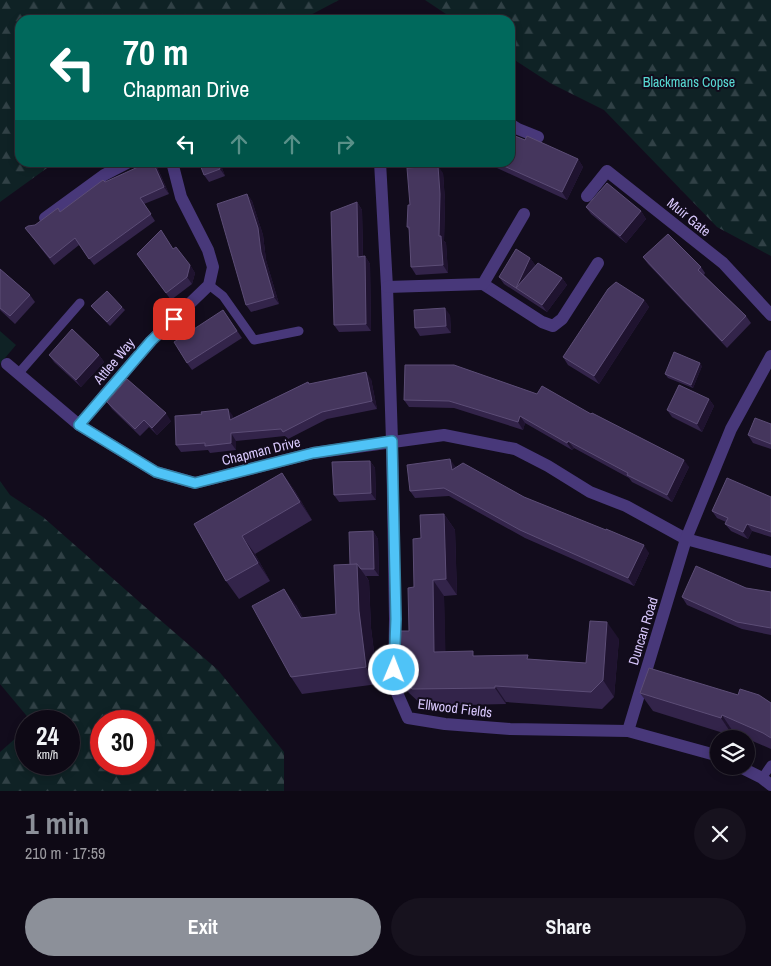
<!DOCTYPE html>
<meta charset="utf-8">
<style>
body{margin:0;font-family:"Archivo Narrow",sans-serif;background:#17121e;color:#f1f3f6;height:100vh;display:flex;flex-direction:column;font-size:19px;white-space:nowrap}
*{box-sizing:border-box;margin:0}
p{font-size:16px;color:#9b9aa0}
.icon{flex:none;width:28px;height:28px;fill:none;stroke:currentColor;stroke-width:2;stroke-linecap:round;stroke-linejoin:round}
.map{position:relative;height:791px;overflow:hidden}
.details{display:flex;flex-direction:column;background:#0e0915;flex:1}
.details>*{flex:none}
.guide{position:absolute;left:15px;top:15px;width:500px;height:152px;border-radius:15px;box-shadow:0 2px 8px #0003,0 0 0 1px #2e2a34;background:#00695c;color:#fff;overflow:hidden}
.controls{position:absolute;left:710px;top:730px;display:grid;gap:10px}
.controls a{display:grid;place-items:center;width:45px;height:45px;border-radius:50%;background:#0e0915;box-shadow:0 2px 8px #0003,0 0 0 1px #2e2a34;font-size:25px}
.speed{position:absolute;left:15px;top:710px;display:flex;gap:10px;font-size:25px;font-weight:700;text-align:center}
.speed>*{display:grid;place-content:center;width:65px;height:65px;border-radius:50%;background:#0e0915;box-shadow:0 2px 8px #0003,0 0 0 1px #2e2a34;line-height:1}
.speed small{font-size:12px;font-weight:400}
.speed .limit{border:8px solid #d22;background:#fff;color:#111}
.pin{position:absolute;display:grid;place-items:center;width:42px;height:42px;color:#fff;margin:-21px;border-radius:10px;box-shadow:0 2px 8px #0006}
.me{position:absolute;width:55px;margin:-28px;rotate:1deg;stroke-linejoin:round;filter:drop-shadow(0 0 4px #0008)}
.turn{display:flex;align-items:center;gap:18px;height:105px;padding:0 25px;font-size:22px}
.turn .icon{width:65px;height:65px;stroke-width:2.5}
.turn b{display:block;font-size:35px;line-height:42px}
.lanes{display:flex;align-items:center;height:48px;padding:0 25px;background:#0003;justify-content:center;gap:25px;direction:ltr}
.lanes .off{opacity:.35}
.round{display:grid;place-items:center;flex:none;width:52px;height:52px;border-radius:26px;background:#17121e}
.headline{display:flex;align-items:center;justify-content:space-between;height:85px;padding:0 25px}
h1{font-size:30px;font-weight:700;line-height:38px;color:#8c9099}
.primary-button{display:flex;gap:10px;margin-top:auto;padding:10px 25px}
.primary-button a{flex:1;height:58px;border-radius:30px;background:#8c9099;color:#fff;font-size:20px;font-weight:700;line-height:58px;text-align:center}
.primary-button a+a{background:#17121e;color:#f1f3f6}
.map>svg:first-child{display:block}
</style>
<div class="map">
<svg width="771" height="791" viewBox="0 0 771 791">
<defs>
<pattern id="forest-firs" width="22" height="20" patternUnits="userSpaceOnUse" patternTransform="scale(1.25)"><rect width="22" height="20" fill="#0f2225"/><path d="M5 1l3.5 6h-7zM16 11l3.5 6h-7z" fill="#314146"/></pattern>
</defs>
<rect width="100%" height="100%" fill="#120c1c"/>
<polygon fill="#0f2225" points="0,331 16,345 0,364"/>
<g fill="url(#forest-firs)" fill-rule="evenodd">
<polygon points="0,0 339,0 301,20 20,20 20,162 54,163 0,202"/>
<polygon points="425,0 771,0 771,256 717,227 604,110 550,83 510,57 510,20 455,20"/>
<path d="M 0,481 L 10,495 L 43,517 L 144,606 L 218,670 L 284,752 L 284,791 L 0,791 L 0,752 L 26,729 L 26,764 L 69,764 L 69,721 L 31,721 L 0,684 ZM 101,721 L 144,721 L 144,764 L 101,764 Z"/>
</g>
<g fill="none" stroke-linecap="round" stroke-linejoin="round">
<g stroke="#48387a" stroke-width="9">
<polyline points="209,285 223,296 254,340 299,331"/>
<polyline points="18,374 80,303"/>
<polyline points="762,778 771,765"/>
</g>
<g stroke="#48387a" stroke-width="12">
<polyline points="510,124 518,129 538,137"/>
<polyline points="380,162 387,287 392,441 395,619 394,686 408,718 445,724 510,729 628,731 719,756"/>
<polyline points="587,196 607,171 723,263 771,315"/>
<polyline points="45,218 104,175 129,162"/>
<polyline points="483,284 542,322 553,326 562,319 598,263"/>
<polyline points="387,287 483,284 524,214"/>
<polyline points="7,364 79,425 156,472 195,483 313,453 444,435 515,449 548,466 590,492 626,506 686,539 771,562"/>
<polyline points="79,425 151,341 209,285 213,267 208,250 181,197 172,162"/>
<polyline points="628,731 686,539 731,429 771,356"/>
<polyline points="738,766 762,778 771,785"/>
</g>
</g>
<g fill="#33244a">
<polygon points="525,140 578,159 583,167 567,200 484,162 510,162"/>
<polygon points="149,162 154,162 157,167 169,194 144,204 155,221 94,265 79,245 54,265 25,228 35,225 60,212"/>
<polygon points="199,162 237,162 222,168 225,176 209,182 204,175"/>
<polygon points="443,173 445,201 444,241 446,243 448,273 416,275 411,267 409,230 407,227 410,205"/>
<polygon points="247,194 252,201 263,235 266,260 279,304 251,312 246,305"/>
<polygon points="357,202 362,210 363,256 365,256 370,264 371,331 339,332 334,325"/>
<polygon points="586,207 641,211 646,219 626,243 591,214"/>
<polygon points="174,249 190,265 195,273 192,284 171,300 137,254"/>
<polygon points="643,257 701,267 705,273 704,275 746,316 751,323 727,348 648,264"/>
<polygon points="530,258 535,265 534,267 562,278 567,285 547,312 504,284 499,277"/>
<polygon points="0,269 30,295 35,302 15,324 0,310"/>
<polygon points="644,300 649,307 599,384 568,365 563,357"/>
<polygon points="91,306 122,307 125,310 110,326 94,310"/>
<polygon points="223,310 242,338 192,370 187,363"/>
<polygon points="450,315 451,333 420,336 415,328"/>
<polygon points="49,355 99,355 104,362 81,387 54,362"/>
<polygon points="405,365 591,414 689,467 672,502 632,482 629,478 574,448 572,450 525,423 523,430 454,408 409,407 404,400"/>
<polygon points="702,366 693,388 668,378 665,374"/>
<polygon points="371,379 377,409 327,419 288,439 285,436 236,441 236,450 210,453 208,450 181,452 176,445 233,416 233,418 308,382 310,384"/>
<polygon points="709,399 714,406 702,432 672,417 667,410"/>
<polygon points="107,402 171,421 157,435 149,427 140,436 112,409"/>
<polygon points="771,424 771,449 753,443 748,435"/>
<polygon points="370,461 375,468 376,500 339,502 334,495"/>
<polygon points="455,466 456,468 524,497 649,553 634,586 525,538 449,496 415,498 410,491"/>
<polygon points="282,473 295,491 312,520 255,554 270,581 239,599 226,581 194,524"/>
<polygon points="771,497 771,537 752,531 748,539 731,531 725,524 726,522 717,518 712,511"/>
<polygon points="444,514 455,530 457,595 444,596 445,652 476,656 586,663 619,639 614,697 602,709 506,702 506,704 423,706 409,693 398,676 409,631 421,538"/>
<polygon points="373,531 378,539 379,576 366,576 369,581 371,628 378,684 302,694 291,677 296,605 303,618 336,614 350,565"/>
<polygon points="746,588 771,592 771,635 742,629 687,605 682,597"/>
<polygon points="640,693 738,695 771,703 771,749 734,733 733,736 653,711"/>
</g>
<g fill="#1f132f">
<polygon points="578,159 583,167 567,200 562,192"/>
<polygon points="153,162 157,167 169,194 164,187"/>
<polygon points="217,162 222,168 225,176 220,169"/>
<polygon points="438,166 443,173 445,201 444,241 446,243 448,273 443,265 439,236"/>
<polygon points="247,194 252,201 263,235 266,260 279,304 274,297 261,252"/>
<polygon points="357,202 362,210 363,264 358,257"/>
<polygon points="641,211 646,219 626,243 620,236"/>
<polygon points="365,256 370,264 371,331 366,324"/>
<polygon points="530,258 535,265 522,292 516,288 521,295 516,288"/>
<polygon points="190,265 195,273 192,284 187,277"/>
<polygon points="562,278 567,285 547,312 542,305"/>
<polygon points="644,300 649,307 599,384 594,376"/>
<polygon points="445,308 450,315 451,333 446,326"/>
<polygon points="99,355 104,362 81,387 76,380"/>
<polygon points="700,363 702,366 693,388 691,385"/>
<polygon points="366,372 371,379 377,409 372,401"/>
<polygon points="709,399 714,406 702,432 697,424"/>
<polygon points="228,409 233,416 235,427 230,420"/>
<polygon points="166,413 171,421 157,435 152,428"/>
<polygon points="520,416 525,423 523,430 518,422"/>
<polygon points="231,433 236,441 236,450 231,443"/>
<polygon points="568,441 574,448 572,450 567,443"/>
<polygon points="450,459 455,466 457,477 452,470"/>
<polygon points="684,460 689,467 672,502 667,495"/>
<polygon points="370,461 375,468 376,500 371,493"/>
<polygon points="282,473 295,491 312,520 300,502"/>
<polygon points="444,514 455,530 457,595 446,579"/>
<polygon points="747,524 752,531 748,539 743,532"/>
<polygon points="373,531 378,539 379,576 374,569"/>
<polygon points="242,536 255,554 270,581 258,563"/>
<polygon points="644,545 649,553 634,586 628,578"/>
<polygon points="357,564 369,581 371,628 378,684 366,667 359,611"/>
<polygon points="433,580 444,596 446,668 434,652"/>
<polygon points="284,589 296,605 312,635 301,618"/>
<polygon points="607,622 619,639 614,697 603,680"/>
<polygon points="495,686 506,702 506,704 495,688"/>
<polygon points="722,715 734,733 733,736 721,718"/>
</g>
<g fill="#45365d" stroke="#5c4d76">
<polygon points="510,134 525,140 527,136 578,159 562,192 495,162 510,162"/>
<polygon points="149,162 153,162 164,187 140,198 151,214 89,259 75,238 50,258 25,228 28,226 35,225 58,208 60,212 103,180 105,182"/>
<polygon points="199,162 217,162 220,169 204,175"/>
<polygon points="438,166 440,194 439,236 441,236 443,265 411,267 409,227 407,227 408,205 410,205 407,168"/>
<polygon points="607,183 641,211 620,236 586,207"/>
<polygon points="247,194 258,228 261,252 274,297 246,305 217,204"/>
<polygon points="357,202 358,257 365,256 366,324 334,325 331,212"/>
<polygon points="161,230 173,249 176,247 190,265 187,277 166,293 137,254"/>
<polygon points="668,234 701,267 698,270 746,316 722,341 643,257"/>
<polygon points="516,249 530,258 516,288 499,277"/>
<polygon points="538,263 562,278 542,305 516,288"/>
<polygon points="0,269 30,295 10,316 0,308"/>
<polygon points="616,282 644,300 594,376 563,357 608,289"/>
<polygon points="107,291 122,307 107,322 91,306"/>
<polygon points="445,308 446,326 415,328 414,310"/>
<polygon points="223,310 237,331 187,363 174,342"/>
<polygon points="72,329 99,355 76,380 49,355"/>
<polygon points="674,352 700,363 691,385 665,374"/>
<polygon points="405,365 454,365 537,394 542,386 591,414 592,413 684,460 667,495 627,475 628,473 568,441 567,443 520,416 518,422 449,401 404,400"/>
<polygon points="366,372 372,401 322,412 283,432 281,429 231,433 231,443 205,446 205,443 176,445 175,416 202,414 201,412 228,409 230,420 308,382 309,384"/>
<polygon points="127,379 166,413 152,428 144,420 135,429 107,402"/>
<polygon points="679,385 709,399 697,424 667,410"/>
<polygon points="755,418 771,424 771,444 748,435"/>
<polygon points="450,459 452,470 463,463 524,497 606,530 606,529 644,545 628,578 520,530 444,488 410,491 407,465"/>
<polygon points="370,461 371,493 334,495 332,462"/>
<polygon points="282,473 300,502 242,536 258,563 226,581 194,524"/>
<polygon points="727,478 771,497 771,532 747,524 743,532 725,524 728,518 712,511"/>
<polygon points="444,514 446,579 433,580 434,652 473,651 473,656 528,655 527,659 586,663 590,621 607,622 603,680 591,692 495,686 495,688 412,689 398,676 397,631 409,631 408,588 414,587 413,539 421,538 420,515"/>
<polygon points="373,531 374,569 361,569 357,564 350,565 349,532"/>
<polygon points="357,564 359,611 366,667 291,677 252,606 284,589 301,618 336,614 334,565"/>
<polygon points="696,566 746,588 771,592 771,628 737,622 682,597"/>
<polygon points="649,668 738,695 740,689 759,695 771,703 771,738 763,733 722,715 721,718 640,693"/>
</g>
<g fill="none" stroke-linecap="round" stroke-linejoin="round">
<g stroke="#337fa1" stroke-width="12">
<polyline id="route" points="174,319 151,341 79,425 156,472 195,483 313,453 392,441 396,619 394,670"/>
</g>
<use href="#route" stroke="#4fc3f7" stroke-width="9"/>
</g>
<g text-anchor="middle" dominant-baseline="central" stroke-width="4" stroke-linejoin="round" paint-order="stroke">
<g font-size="14" fill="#58dad4" stroke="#120c1c">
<text x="689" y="82">Blackmans Copse</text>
</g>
<g font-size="14" fill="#d9c8fd" stroke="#120c1c">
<text transform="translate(689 217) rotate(39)">Muir Gate</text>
<text transform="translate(114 361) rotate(-50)">Attlee Way</text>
<text transform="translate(261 451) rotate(-14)">Chapman Drive</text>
<text transform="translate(643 631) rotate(-73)">Duncan Road</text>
<text transform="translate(455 708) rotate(7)">Ellwood Fields</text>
</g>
</g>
</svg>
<div class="controls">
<a><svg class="icon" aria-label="layers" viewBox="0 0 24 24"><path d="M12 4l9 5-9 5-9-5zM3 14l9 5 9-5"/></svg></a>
</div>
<div class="speed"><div>24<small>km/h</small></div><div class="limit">30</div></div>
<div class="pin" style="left:174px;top:319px;background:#d93025"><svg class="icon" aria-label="arrive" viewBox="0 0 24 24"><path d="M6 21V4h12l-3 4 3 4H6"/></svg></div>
<svg class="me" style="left:394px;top:670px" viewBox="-20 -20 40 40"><circle r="17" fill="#4fc3f7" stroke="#fff" stroke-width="3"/><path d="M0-11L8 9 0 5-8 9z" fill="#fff"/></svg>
<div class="guide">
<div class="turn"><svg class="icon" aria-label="left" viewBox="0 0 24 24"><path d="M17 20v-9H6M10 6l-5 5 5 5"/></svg><div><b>70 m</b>Chapman Drive</div></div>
<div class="lanes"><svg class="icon" aria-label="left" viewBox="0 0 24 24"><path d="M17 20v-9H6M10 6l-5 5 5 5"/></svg><svg class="icon off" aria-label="ahead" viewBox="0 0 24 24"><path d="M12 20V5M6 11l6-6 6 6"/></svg><svg class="icon off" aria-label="ahead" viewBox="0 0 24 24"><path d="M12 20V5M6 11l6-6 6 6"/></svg><svg class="icon off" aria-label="right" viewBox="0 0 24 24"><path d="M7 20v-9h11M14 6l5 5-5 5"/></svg></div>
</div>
</div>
<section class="details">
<div class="headline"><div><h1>1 min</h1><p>210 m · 17:59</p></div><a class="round"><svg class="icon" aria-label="close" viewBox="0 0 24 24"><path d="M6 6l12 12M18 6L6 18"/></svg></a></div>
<div class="primary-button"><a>Exit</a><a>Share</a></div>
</section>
